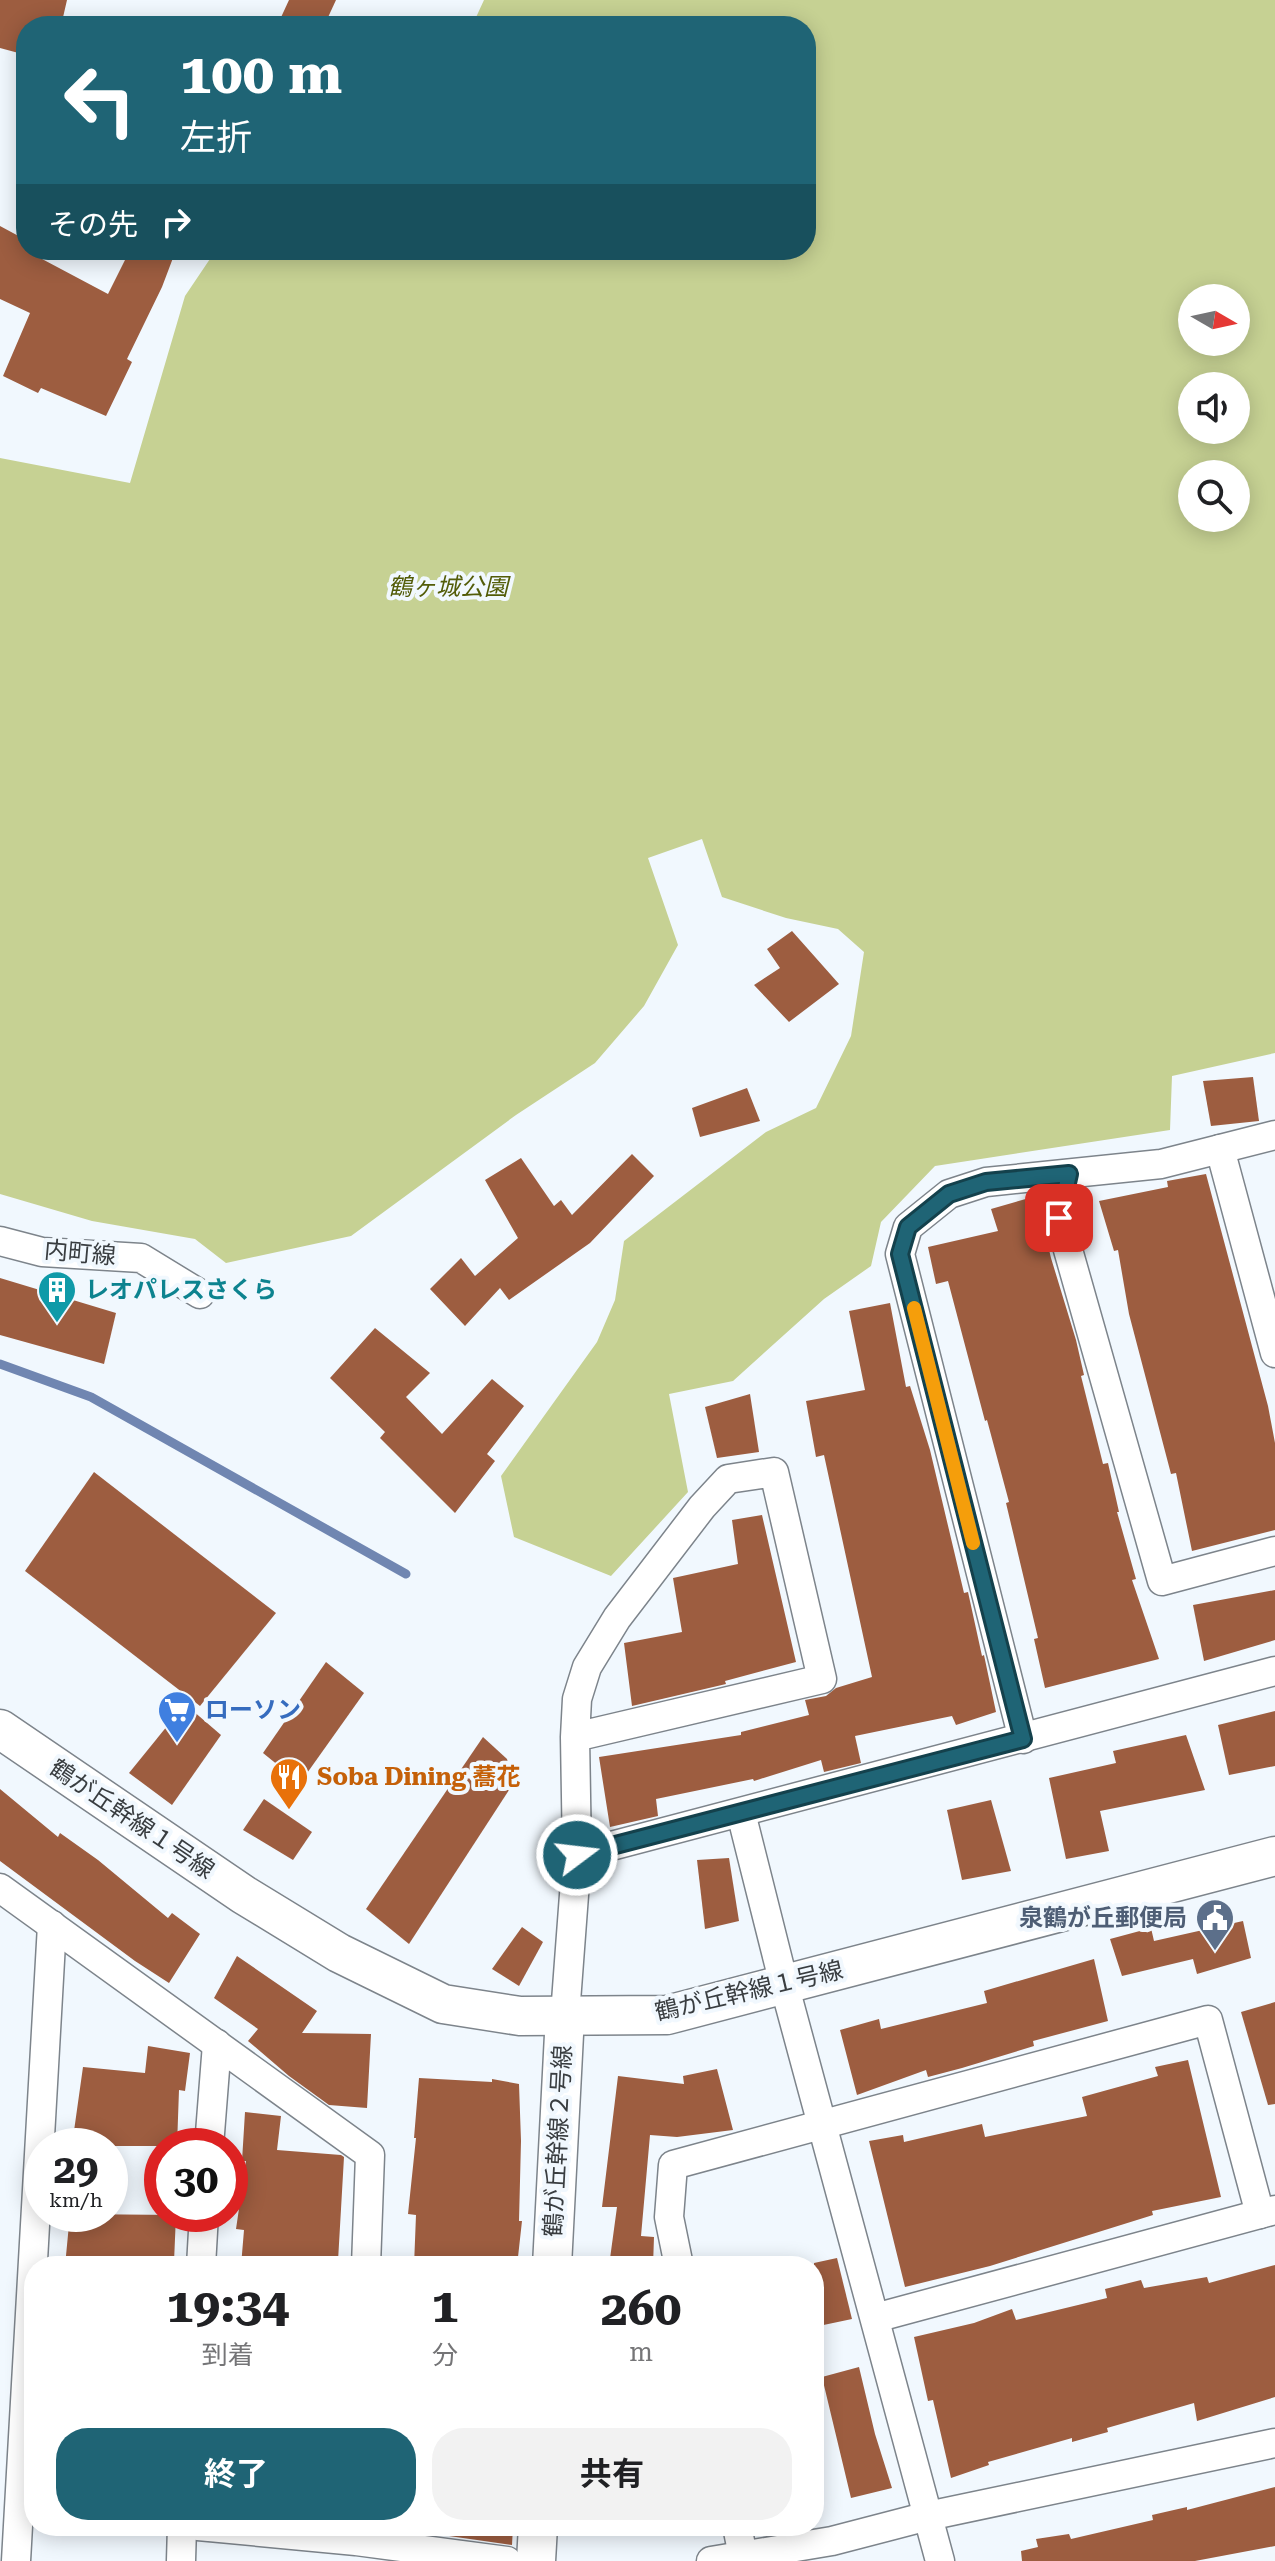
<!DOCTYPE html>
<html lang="ja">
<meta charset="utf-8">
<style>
body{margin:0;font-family:"Roboto Serif","Noto Sans JP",serif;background:#f2f2f2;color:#202124;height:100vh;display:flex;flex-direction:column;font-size:30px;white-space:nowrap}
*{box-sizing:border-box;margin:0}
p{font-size:26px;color:#757577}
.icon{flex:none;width:44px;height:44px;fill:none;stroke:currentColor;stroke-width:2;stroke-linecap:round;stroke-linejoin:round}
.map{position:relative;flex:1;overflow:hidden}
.drawer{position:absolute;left:24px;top:2256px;width:800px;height:280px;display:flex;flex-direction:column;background:#fff;border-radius:32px;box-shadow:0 4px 20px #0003}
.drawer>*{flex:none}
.top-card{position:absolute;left:16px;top:16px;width:800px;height:244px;border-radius:32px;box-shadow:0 4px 20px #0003;background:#1f6475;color:#fff;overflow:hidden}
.needle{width:52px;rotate:99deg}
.controls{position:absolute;left:1178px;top:284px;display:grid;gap:16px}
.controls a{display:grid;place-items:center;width:72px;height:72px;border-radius:50%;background:#fff;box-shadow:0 4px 20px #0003;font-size:40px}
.speed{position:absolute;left:24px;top:2128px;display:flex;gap:16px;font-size:40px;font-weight:700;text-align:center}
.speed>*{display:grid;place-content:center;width:104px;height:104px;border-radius:50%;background:#fff;box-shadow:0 4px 20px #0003;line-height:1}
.speed small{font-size:20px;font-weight:400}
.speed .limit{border:12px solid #d22;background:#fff;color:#111}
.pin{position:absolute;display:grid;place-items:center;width:68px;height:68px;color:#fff;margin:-34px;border-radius:16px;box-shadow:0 4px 12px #0006}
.me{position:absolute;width:88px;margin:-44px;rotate:75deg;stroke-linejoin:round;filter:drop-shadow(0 0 6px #0008)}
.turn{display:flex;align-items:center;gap:28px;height:168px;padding:0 32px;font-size:36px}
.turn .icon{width:104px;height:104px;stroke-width:2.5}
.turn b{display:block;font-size:56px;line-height:68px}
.then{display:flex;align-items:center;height:76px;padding:0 32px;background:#0003;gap:16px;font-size:30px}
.eta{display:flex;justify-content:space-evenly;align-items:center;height:136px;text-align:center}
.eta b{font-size:48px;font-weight:700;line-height:56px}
.action{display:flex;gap:16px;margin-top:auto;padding:16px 32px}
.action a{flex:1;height:92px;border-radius:32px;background:#1f6475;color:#fff;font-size:32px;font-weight:700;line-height:92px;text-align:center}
.action a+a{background:#f2f2f2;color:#202124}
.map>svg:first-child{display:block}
</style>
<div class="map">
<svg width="1275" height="2561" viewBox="0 0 1275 2561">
<rect width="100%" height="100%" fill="#f1f8fe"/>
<path fill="#c6d193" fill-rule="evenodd" d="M 484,0 L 1275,0 L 1275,1053 L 1172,1076 L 1170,1130 L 935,1166 L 881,1222 L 871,1266 L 824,1299 L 733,1381 L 669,1394 L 688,1492 L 611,1576 L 514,1537 L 501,1476 L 597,1342 L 615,1300 L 624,1241 L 766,1132 L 816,1108 L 851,1036 L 864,952 L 838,929 L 786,918 L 722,897 L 702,839 L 648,858 L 678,945 L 644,1006 L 595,1063 L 516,1115 L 351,1236 L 226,1263 L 195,1239 L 92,1221 L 0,1194 L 0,458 L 130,483 L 185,296 L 216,250 L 806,250 L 806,26 L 472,26 ZM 1192,298 L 1236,298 L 1236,342 L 1192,342 ZM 1192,386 L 1236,386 L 1236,430 L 1192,430 ZM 1192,474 L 1236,474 L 1236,518 L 1192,518 Z"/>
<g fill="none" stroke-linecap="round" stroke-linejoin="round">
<polyline stroke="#7086b1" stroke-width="9" points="0,1364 91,1397 406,1574"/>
</g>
<g fill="#9d5d40">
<polygon points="0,0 67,0 61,26 26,26 26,55 0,48"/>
<polygon points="289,0 336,0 324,26 277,26"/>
<polygon points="0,226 26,240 27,251 108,294 130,250 176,250 162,287 127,359 132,362 106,416 41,388 38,393 3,376 30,313 0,299"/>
<polygon points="792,931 839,984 789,1022 754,985 780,968 767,949"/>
<polygon points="1253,1077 1259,1121 1211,1126 1203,1081"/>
<polygon points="747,1088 760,1121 700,1137 692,1108"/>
<polygon points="632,1154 654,1176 590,1243 509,1300 500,1288 465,1326 430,1289 461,1258 475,1276 518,1238 485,1180 521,1158 554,1206 561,1200 572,1215"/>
<polygon points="1206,1174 1268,1406 1275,1443 1275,1530 1192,1551 1176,1473 1171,1474 1129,1314 1118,1250 1114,1251 1099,1201 1168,1187 1167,1181"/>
<polygon points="1036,1196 1051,1258 1076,1340 1084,1375 1081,1376 1103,1464 1108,1463 1119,1512 1117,1512 1136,1579 1132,1580 1159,1659 1045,1688 1034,1639 1038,1638 1006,1503 1009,1502 987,1420 985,1421 948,1281 936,1284 928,1247 998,1231 991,1209"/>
<polygon points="0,1278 116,1313 104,1364 0,1335"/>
<polygon points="890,1303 906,1387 910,1386 930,1450 964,1593 968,1592 982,1656 984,1655 996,1712 956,1725 952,1716 855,1736 861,1763 824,1772 821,1760 754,1781 753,1779 656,1799 658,1816 610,1827 599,1757 741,1735 741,1732 809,1715 805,1700 826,1696 836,1688 872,1677 824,1455 816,1457 806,1401 865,1390 849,1311"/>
<polygon points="375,1328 430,1373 406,1397 442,1434 492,1379 524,1406 487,1454 495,1461 455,1513 380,1438 385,1432 330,1378"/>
<polygon points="750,1394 759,1452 717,1458 705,1407"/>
<polygon points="94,1472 276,1613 200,1706 25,1571"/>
<polygon points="762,1515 796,1662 725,1681 726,1684 632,1706 624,1643 682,1632 673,1578 738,1564 732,1520"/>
<polygon points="1275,1590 1275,1640 1204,1661 1193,1605"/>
<polygon points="326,1662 364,1693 300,1783 263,1753"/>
<polygon points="185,1704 221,1735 172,1805 129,1773"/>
<polygon points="1275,1711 1275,1766 1229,1775 1218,1725"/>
<polygon points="1186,1735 1205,1790 1100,1811 1109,1851 1066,1859 1049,1778 1116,1763 1113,1751"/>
<polygon points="483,1737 507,1759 513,1784 409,1944 366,1909"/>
<polygon points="0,1789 58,1837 60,1833 98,1860 168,1918 172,1913 200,1934 169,1983 135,1961 0,1861"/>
<polygon points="264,1799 312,1832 293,1860 243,1830"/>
<polygon points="991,1800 1011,1871 962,1880 947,1810"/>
<polygon points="729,1858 739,1921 705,1929 697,1860"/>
<polygon points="1243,1921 1251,1958 1197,1974 1193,1959 1122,1976 1110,1939 1151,1928 1154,1941"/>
<polygon points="522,1927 543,1942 519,1986 492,1969"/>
<polygon points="237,1956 317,2011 302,2033 371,2034 367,2108 329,2105 289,2076 248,2041 258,2029 214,1998"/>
<polygon points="1094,1959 1108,2021 1033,2041 1034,2046 962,2068 928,2077 926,2070 857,2095 840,2030 879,2019 881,2029 987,2003 984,1991"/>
<polygon points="1275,2002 1275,2104 1268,2105 1241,2012"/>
<polygon points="148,2046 190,2053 185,2091 179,2090 177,2146 77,2146 79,2131 74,2131 83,2067 145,2073"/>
<polygon points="1188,2060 1221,2197 1152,2211 1153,2215 990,2266 905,2287 869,2141 903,2135 904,2142 982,2124 985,2137 1087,2116 1082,2097 1158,2076 1155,2067"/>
<polygon points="717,2069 733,2130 677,2137 650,2135 641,2236 654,2237 653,2266 609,2266 617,2207 602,2207 618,2076 684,2084 683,2076"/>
<polygon points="419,2078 492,2082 492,2079 519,2084 521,2141 519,2221 522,2221 517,2266 414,2266 416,2215 408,2214 416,2138 414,2138"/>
<polygon points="245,2112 281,2116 277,2150 341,2155 344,2157 338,2261 275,2256 274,2266 241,2266 244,2230 236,2229 246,2161 242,2161"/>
<polygon points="70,2214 176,2215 174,2262 104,2260 104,2266 65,2266"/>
<polygon points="837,2258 852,2319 814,2327 814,2263"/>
<polygon points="1275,2265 1275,2397 1197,2421 1194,2403 1107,2428 1108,2432 1072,2442 1072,2438 988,2462 989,2465 951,2478 933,2400 928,2401 914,2337 974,2323 1012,2309 1016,2320 1107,2298 1105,2289 1141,2280 1144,2288 1207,2277 1209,2283"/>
<polygon points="859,2367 875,2434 892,2488 851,2498 822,2377"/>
<polygon points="1275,2487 1275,2546 1195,2561 1022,2561 1021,2551 1038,2547 1036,2539 1069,2534 1071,2539 1153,2520 1152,2515 1187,2507 1187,2510"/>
<polygon points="442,2526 513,2526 512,2545 442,2535"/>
</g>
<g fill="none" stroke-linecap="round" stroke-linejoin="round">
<g stroke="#7d848b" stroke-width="31">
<g id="street">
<polyline points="1220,1149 1275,1353"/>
<polyline points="1069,1174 1059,1218 1162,1581 1275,1551"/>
<polyline points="0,1241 42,1252 141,1258 200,1294"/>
<polyline points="1023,1739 900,1254 908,1227 949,1194 986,1182 1161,1164 1275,1135"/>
<polyline points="741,1813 784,1984 940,2561"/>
<polyline points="577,1855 1275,1671"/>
<polyline points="0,1888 370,2155 366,2266"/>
<polyline points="565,2015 577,1855 575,1737 577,1699 587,1667 617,1618 702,1507 728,1479 774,1472 822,1679 575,1737"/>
<polyline points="209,2146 217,2044"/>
<polyline points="201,2266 204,2214"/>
<polyline points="679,2266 669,2217 673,2165 1208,2020 1260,2214"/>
<polyline points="875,2318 1275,2210"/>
<polyline points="198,2526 356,2541 507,2561"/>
<polyline points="737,2526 743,2556"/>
<polyline points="16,2561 52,1925"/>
<polyline points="181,2561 182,2526"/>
<polyline points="711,2561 832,2541 928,2516 1275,2443"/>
</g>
</g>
<g stroke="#7d848b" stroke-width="41">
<g id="secondary">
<polyline points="0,1729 244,1895 339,1953 443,2004 520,2016 667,2015 1275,1856"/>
<polyline points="552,2266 565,2015"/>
<polyline points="536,2561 538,2526"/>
</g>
</g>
<use href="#street" stroke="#fff" stroke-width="28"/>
<use href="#secondary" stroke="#fff" stroke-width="38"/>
</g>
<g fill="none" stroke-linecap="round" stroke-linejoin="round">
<g stroke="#14414c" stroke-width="20">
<polyline id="route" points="577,1855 1023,1739 900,1254 908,1227 949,1194 986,1182 1069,1174 1059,1218"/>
</g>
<use href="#route" stroke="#1f6475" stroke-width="14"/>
<polyline stroke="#f59e0b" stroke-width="14" points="914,1308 973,1543"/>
</g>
<defs>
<g id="building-pin" transform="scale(2)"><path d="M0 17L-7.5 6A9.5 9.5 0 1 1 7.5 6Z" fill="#0f9aa8" stroke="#f1f8fe"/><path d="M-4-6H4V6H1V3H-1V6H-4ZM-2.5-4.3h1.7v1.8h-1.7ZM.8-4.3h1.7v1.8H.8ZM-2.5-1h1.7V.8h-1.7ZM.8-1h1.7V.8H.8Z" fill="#fff"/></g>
<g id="supermarket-pin" transform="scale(2)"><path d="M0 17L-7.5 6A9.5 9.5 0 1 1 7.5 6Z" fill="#3f7fe0" stroke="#f1f8fe"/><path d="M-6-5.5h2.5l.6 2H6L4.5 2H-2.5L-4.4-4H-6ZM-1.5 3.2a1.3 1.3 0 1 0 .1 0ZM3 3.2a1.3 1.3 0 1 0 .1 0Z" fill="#fff"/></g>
<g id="restaurant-pin" transform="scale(2)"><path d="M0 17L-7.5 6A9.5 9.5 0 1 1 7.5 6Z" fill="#e8710a" stroke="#f1f8fe"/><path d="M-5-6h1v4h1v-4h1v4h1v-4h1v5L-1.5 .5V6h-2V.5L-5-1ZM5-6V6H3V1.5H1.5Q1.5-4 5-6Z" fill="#fff"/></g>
<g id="civic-pin" transform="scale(2)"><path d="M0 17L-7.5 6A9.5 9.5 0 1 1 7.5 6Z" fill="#5c6f8a" stroke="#f1f8fe"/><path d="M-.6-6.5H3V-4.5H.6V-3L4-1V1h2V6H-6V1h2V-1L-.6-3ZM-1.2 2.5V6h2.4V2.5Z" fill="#fff"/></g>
</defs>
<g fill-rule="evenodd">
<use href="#building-pin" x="57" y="1290"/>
<use href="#supermarket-pin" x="177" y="1710"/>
<use href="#restaurant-pin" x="289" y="1777"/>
<use href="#civic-pin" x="1215" y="1918"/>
</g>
<g text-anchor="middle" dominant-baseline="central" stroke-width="8" stroke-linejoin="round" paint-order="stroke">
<g font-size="24" font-style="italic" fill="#535c09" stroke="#f1f8fe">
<text x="448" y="587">鶴ヶ城公園</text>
</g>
<g font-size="24" fill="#393d40" stroke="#f1f8fe">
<text transform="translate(80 1253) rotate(5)">内町線</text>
<text transform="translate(132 1819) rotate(34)">鶴が丘幹線１号線</text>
<text transform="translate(749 1991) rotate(-13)">鶴が丘幹線１号線</text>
<text transform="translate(558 2141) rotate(-87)">鶴が丘幹線２号線</text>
</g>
<g font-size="24" font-weight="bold" fill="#0d838f" stroke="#f1f8fe" text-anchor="start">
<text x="85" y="1290">レオパレスさくら</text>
</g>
<g font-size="24" font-weight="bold" fill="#366cbe" stroke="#f1f8fe" text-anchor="start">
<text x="205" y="1710">ローソン</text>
</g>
<g font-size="24" font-weight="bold" fill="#c56008" stroke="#f1f8fe" text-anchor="start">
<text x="317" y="1777">Soba Dining 蕎花</text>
</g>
<g font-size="24" font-weight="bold" fill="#4e5e75" stroke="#f1f8fe" text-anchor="end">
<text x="1187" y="1918">泉鶴が丘郵便局</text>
</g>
</g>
</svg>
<div class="controls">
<a><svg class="needle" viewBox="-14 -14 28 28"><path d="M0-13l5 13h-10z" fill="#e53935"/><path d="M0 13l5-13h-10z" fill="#757577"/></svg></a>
<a><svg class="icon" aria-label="sound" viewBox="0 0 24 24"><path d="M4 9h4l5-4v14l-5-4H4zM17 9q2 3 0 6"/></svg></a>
<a><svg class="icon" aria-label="search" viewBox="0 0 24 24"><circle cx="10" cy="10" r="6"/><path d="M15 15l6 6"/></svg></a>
</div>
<div class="speed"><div>29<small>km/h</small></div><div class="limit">30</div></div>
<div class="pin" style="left:1059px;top:1218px;background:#d93025"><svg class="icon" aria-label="arrive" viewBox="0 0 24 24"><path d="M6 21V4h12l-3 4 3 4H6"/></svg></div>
<svg class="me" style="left:577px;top:1855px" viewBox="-20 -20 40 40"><circle r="17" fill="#1f6475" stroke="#fff" stroke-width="3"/><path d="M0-11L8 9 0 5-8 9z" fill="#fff"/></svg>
<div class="top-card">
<div class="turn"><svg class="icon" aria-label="left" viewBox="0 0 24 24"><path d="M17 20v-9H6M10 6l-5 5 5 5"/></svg><div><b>100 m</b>左折</div></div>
<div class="then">その先<svg class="icon" aria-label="right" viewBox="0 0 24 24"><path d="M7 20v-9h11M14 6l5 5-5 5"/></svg></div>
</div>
<section class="drawer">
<div class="eta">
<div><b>19:34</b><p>到着</p></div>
<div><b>1</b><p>分</p></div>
<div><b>260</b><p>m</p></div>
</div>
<div class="action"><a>終了</a><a>共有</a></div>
</section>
</div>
